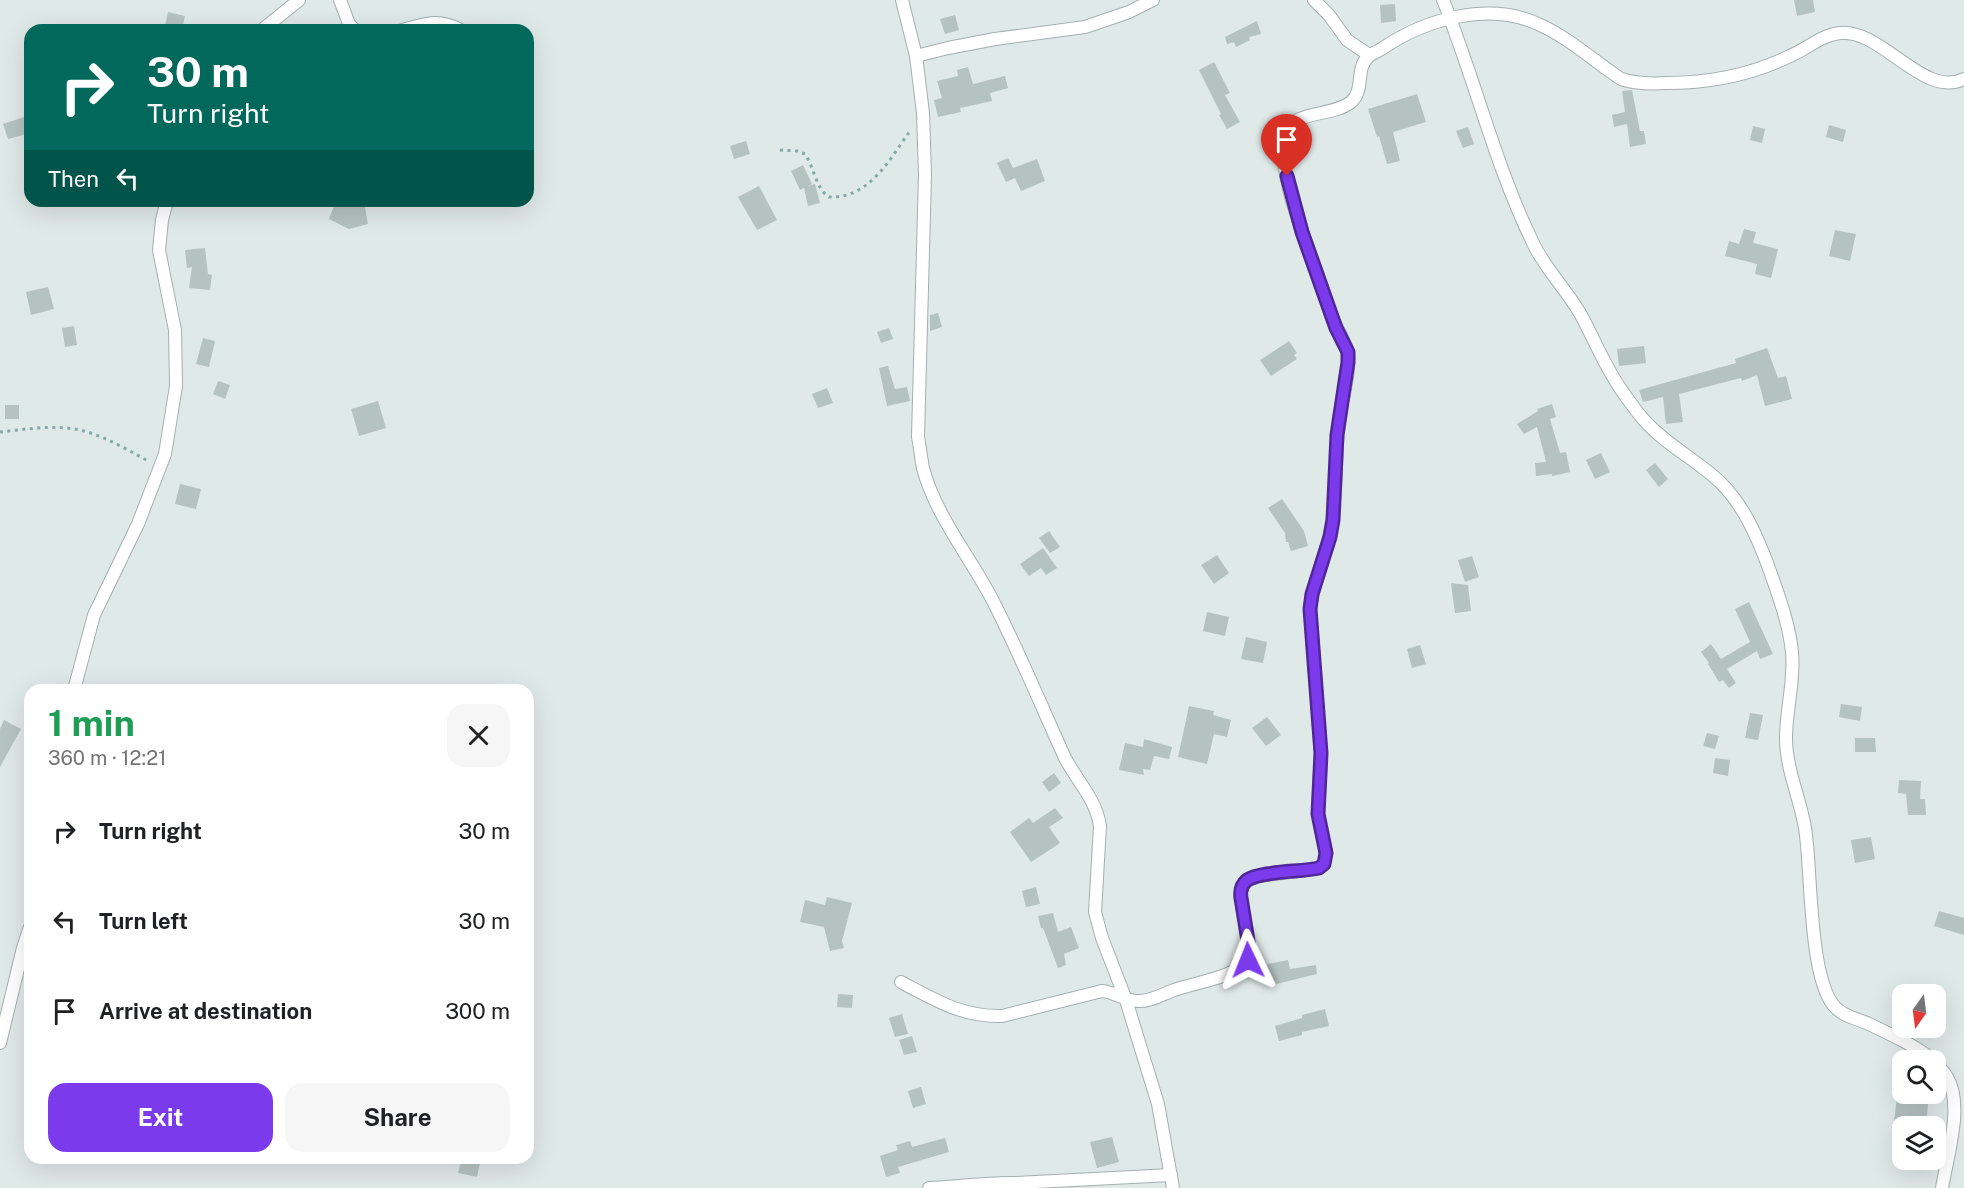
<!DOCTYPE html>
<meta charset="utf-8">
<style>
body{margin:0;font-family:"Public Sans",sans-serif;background:#f6f6f6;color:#202124;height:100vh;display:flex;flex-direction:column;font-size:22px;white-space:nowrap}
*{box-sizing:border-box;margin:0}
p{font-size:20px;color:#757577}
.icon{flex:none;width:33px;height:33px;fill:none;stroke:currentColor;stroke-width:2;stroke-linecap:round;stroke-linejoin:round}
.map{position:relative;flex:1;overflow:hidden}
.side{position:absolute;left:24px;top:684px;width:510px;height:480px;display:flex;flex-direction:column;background:#fff;border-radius:18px;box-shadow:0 6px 24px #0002}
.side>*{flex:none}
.hud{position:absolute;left:24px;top:24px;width:510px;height:183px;border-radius:18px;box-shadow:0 6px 24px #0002;background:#00695c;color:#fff;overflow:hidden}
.needle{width:39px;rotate:194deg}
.tools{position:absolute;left:1892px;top:984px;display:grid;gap:12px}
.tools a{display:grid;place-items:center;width:54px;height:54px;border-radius:12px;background:#fff;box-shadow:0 6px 24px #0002;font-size:30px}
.pin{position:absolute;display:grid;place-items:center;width:51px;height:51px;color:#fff;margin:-62px -26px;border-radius:50% 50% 50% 0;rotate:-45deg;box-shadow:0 0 6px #0007}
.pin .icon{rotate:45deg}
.me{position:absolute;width:66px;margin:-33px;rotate:358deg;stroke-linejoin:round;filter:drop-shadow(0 0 4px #0008)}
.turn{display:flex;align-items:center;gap:21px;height:126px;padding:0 24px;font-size:27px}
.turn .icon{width:78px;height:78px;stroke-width:2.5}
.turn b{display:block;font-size:42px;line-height:51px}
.then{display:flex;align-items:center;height:57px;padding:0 24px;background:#0003;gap:12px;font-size:22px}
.round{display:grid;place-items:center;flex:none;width:63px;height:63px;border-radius:18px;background:#f6f6f6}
.overview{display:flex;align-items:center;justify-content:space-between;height:102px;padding:0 24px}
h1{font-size:36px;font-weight:700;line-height:45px;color:#1e9e55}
.cta{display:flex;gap:12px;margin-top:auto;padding:12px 24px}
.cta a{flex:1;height:69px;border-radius:18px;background:#7c3aed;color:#fff;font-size:24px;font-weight:700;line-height:69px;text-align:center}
.cta a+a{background:#f6f6f6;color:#202124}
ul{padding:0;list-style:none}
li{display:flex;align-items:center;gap:18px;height:90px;padding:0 24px}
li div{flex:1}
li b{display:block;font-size:22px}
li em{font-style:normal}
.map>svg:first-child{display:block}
</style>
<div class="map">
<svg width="1964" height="1188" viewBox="0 0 1964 1188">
<rect width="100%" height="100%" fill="#dfe9e7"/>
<g fill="#b5c3c0">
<polygon points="1794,0 1813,0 1815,12 1797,16"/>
<polygon points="1395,4 1396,21 1381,23 1380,5"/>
<polygon points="168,12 185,16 182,30 164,30"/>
<polygon points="955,15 959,30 945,34 940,19"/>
<polygon points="1257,21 1261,34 1249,37 1250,40 1236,47 1234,42 1227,44 1225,37"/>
<polygon points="1214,62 1230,93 1225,95 1240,122 1227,129 1219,115 1221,114 1199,70"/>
<polygon points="968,67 973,84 1005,76 1008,88 990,93 992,101 960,108 961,112 938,117 934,100 942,98 937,81 958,76 957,70"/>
<polygon points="1632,90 1640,131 1644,131 1646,144 1630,147 1627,124 1614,127 1612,115 1625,112 1622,91"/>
<polygon points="1417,94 1426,122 1393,132 1400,161 1387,164 1379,136 1377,137 1368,109"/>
<polygon points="30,115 30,133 8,139 3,124"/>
<polygon points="1829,125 1846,130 1843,142 1826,137"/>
<polygon points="1753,126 1765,129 1762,143 1750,140"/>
<polygon points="1468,127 1474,144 1463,148 1456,131"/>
<polygon points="746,141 750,154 734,159 730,146"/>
<polygon points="1008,158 1013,168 1037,159 1045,181 1021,191 1015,178 1006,182 997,163"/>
<polygon points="803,165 812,184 808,186 815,184 820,203 808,206 804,188 800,190 791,171"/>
<polygon points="759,186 777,220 757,230 738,197"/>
<polygon points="336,201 364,202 368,224 349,229 329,219"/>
<polygon points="1744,229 1756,232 1753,243 1778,249 1771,278 1755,274 1757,264 1725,256 1729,241 1739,244"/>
<polygon points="1835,230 1856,234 1850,261 1829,256"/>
<polygon points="205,248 208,274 212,275 210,290 189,288 192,267 187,268 185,250"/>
<polygon points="48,287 54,309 31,315 26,292"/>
<polygon points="938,313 942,327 930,331 930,315"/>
<polygon points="74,326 77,345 65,347 62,328"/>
<polygon points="889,328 893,339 881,343 877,332"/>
<polygon points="203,338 215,341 209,367 196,364"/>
<polygon points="1289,341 1297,353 1294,355 1297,359 1271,376 1260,360"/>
<polygon points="1644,346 1646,363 1619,366 1617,349"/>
<polygon points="1767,348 1778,378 1786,376 1792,399 1765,406 1757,375 1742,381 1741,378 1679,394 1683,422 1666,424 1663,397 1643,402 1639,390 1736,363 1735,359"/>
<polygon points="888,366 895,389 907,387 910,401 887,406 879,368"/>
<polygon points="218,381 230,385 225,399 213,394"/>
<polygon points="827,388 833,403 818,408 812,394"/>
<polygon points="378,401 386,428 359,436 351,409"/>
<polygon points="1552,404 1556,417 1550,419 1560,453 1566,452 1570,472 1552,476 1552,474 1536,476 1535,463 1546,462 1537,427 1524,434 1517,424 1538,411 1537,409"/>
<rect x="5" y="405" width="14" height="14"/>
<polygon points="1601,453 1610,472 1595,479 1586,460"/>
<polygon points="1655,463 1668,479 1659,487 1646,470"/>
<polygon points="180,484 201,489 196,509 175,504"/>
<polygon points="1282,499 1304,531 1308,546 1291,551 1288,542 1286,542 1285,533 1268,508"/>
<polygon points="1049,531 1060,547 1050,553 1039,538"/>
<polygon points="1043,548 1057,568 1046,575 1041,568 1029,576 1020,564"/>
<polygon points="1217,555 1229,573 1214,584 1201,565"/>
<polygon points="1472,556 1479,577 1465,582 1458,560"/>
<polygon points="1451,583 1468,585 1471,611 1455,613"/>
<polygon points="1749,602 1773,654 1760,659 1757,651 1727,669 1736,683 1729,688 1723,680 1719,682 1708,664 1709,663 1701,652 1711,644 1721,659 1750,642 1735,609"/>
<polygon points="1207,612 1229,617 1225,636 1203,631"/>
<polygon points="1246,637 1267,642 1263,663 1241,659"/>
<polygon points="1420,645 1426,664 1412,668 1407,649"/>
<polygon points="1841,704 1862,707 1860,721 1839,717"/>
<polygon points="1189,706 1214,711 1213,715 1231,720 1227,737 1214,734 1207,764 1178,757"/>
<polygon points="1750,713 1763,715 1758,740 1745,738"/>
<polygon points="1267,717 1281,735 1266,746 1252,728"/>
<polygon points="4,720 21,729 0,767 0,729"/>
<polygon points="1707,733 1719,736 1715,749 1703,746"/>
<polygon points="1855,738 1875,738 1876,752 1855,752"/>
<polygon points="1144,739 1172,747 1169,759 1154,756 1150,770 1143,769 1144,775 1119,770 1125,743 1143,747"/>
<polygon points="1715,758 1730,760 1728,776 1713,773"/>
<polygon points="1054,773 1061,783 1049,792 1042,782"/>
<polygon points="1899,780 1921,781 1920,799 1925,799 1926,815 1908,815 1906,794 1898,793"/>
<polygon points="1055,808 1063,818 1049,827 1060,843 1031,862 1010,832 1029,818 1033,823"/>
<polygon points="1871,837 1875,859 1855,863 1851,840"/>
<polygon points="1036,887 1040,904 1026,907 1022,891"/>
<polygon points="827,897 852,903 842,941 844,948 830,951 824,927 800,922 805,900 825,905"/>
<polygon points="1939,911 1964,918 1964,935 1934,926"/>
<polygon points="1053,913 1058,932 1071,927 1079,948 1064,954 1066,965 1058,968 1043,928 1041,928 1038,916"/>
<polygon points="1288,960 1290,969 1316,965 1317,974 1272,985 1267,964"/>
<polygon points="838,994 853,995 852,1008 837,1007"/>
<polygon points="1325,1009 1329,1026 1302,1032 1302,1035 1279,1041 1275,1026 1302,1018 1302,1015"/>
<polygon points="902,1014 908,1034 895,1037 889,1018"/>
<polygon points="912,1036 917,1052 904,1055 899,1040"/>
<polygon points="921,1087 926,1104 913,1108 908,1091"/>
<polygon points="1897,1096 1928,1104 1926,1126 1894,1122"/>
<polygon points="1112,1137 1119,1162 1097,1168 1090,1142"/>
<polygon points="945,1138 949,1152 898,1167 900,1173 886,1177 880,1156 898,1150 896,1145 910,1141 912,1147"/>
<polygon points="462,1158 481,1158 477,1177 458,1173"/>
</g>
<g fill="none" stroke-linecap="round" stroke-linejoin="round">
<g stroke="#a3b0af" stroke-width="14">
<g id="minor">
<polyline points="340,0 349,24 355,30"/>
<path d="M 902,0 L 916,56 L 923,113 L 925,175 L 918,437 C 920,447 921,458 923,468 C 935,515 971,558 993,601 C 1019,652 1041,705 1065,758 C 1077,781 1096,799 1100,826 L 1095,912 L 1102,938 L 1126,1000 L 1158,1104 L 1173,1188"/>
<polyline points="1314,0 1329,15 1347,40 1369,55"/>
<path d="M 1443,0 C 1475,80 1495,165 1533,243 C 1545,269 1567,290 1581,315 C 1595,341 1605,367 1622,391 C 1629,401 1636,411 1644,420 C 1666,445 1697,460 1721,483 C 1743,505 1756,534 1767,563 C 1777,591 1789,622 1792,652 C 1795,680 1786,709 1786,738 C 1786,769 1800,798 1805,828 C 1812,869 1808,981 1836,1008 C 1845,1017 1858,1019 1869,1024 C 1892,1035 1914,1045 1933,1060"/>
<polyline points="262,30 299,0"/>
<path d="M 402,30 C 426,24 437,18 461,30"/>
<polyline points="916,56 948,48 995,39 1085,27 1129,12 1153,0"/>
<polyline points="74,690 94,615 138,524 165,454 176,386 175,330 159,250 162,220 167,201"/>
<path d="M 901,982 C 935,1000 962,1017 1002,1016 L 1102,991 C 1115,992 1125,1001 1138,1001 C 1150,1002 1163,994 1174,990 C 1198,982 1225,979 1246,964 L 1249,947 L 1241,898 L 1241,891 L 1244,883 L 1258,876 L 1315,869 L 1319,868 L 1324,864 L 1326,853 L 1318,814 L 1321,753 L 1310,609 C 1314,579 1328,552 1332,522 C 1337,487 1335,452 1339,418 C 1342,398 1350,375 1348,355 C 1347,343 1337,329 1332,318 C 1326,299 1320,280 1313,262 C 1301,226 1277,173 1286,134 C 1291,110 1333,117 1351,102 C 1365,90 1355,69 1368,57 C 1372,53 1379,51 1383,48 C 1426,19 1489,1 1538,24 C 1568,37 1594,61 1621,79 C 1636,84 1650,84 1666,83 C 1710,83 1751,75 1790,56 C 1807,49 1821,35 1840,33 C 1882,29 1924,99 1964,79"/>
<polyline points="0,1043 23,948 30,927"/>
<path d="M 1935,1062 C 1939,1067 1944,1072 1947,1077 C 1964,1105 1947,1157 1942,1188"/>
<path d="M 929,1188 C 958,1187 987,1182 1015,1183 L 1171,1175"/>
</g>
</g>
<g stroke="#82aaa7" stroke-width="3" stroke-dasharray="3 4.5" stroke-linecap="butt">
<path d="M 780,150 L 797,151 L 805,154 C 814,167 816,189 829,197 C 869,199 890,159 910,131"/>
<path d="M 0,432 C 27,429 57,424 84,431 C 106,437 128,450 148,461"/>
</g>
<use href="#minor" stroke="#fff" stroke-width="12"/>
</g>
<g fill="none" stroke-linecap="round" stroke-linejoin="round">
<g stroke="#51269a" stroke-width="15">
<path id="route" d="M 1248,960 L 1249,947 L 1241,898 C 1240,891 1241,885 1247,880 C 1261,871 1301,872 1319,868 L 1324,864 L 1326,853 L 1318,814 L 1321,753 L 1310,609 L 1312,594 L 1330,537 L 1333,520 L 1337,435 L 1348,362 L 1348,352 L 1336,328 L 1302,232 L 1287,176"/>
</g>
<use href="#route" stroke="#7c3aed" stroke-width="10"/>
</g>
</svg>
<div class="tools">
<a><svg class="needle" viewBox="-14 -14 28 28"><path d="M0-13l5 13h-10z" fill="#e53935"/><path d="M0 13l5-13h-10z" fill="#757577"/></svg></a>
<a><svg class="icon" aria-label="search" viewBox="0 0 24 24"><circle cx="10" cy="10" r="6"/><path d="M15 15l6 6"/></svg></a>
<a><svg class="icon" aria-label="layers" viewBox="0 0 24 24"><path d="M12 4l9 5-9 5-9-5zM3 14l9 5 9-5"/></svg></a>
</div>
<div class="pin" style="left:1287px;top:176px;background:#d93025"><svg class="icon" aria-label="arrive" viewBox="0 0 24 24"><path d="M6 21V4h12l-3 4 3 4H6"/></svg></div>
<svg class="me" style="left:1248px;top:960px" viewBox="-20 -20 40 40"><path d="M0-17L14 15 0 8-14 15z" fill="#7c3aed" stroke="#fff" stroke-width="4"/></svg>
<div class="hud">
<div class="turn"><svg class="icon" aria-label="right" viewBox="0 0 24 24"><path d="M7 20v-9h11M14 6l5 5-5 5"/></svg><div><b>30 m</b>Turn right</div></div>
<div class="then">Then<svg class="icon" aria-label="left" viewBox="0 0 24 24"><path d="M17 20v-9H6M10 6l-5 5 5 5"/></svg></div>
</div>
<section class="side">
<div class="overview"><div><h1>1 min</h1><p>360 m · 12:21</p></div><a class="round"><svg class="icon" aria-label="close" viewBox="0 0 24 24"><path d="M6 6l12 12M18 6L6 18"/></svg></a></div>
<ul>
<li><svg class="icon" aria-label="right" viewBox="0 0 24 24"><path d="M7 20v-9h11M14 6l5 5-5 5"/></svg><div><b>Turn right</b></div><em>30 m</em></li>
<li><svg class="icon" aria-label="left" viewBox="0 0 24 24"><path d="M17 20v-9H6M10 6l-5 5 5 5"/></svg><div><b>Turn left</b></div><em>30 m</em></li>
<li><svg class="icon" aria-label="arrive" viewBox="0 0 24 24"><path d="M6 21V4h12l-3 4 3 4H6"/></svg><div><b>Arrive at destination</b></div><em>300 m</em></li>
</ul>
<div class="cta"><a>Exit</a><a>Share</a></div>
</section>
</div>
